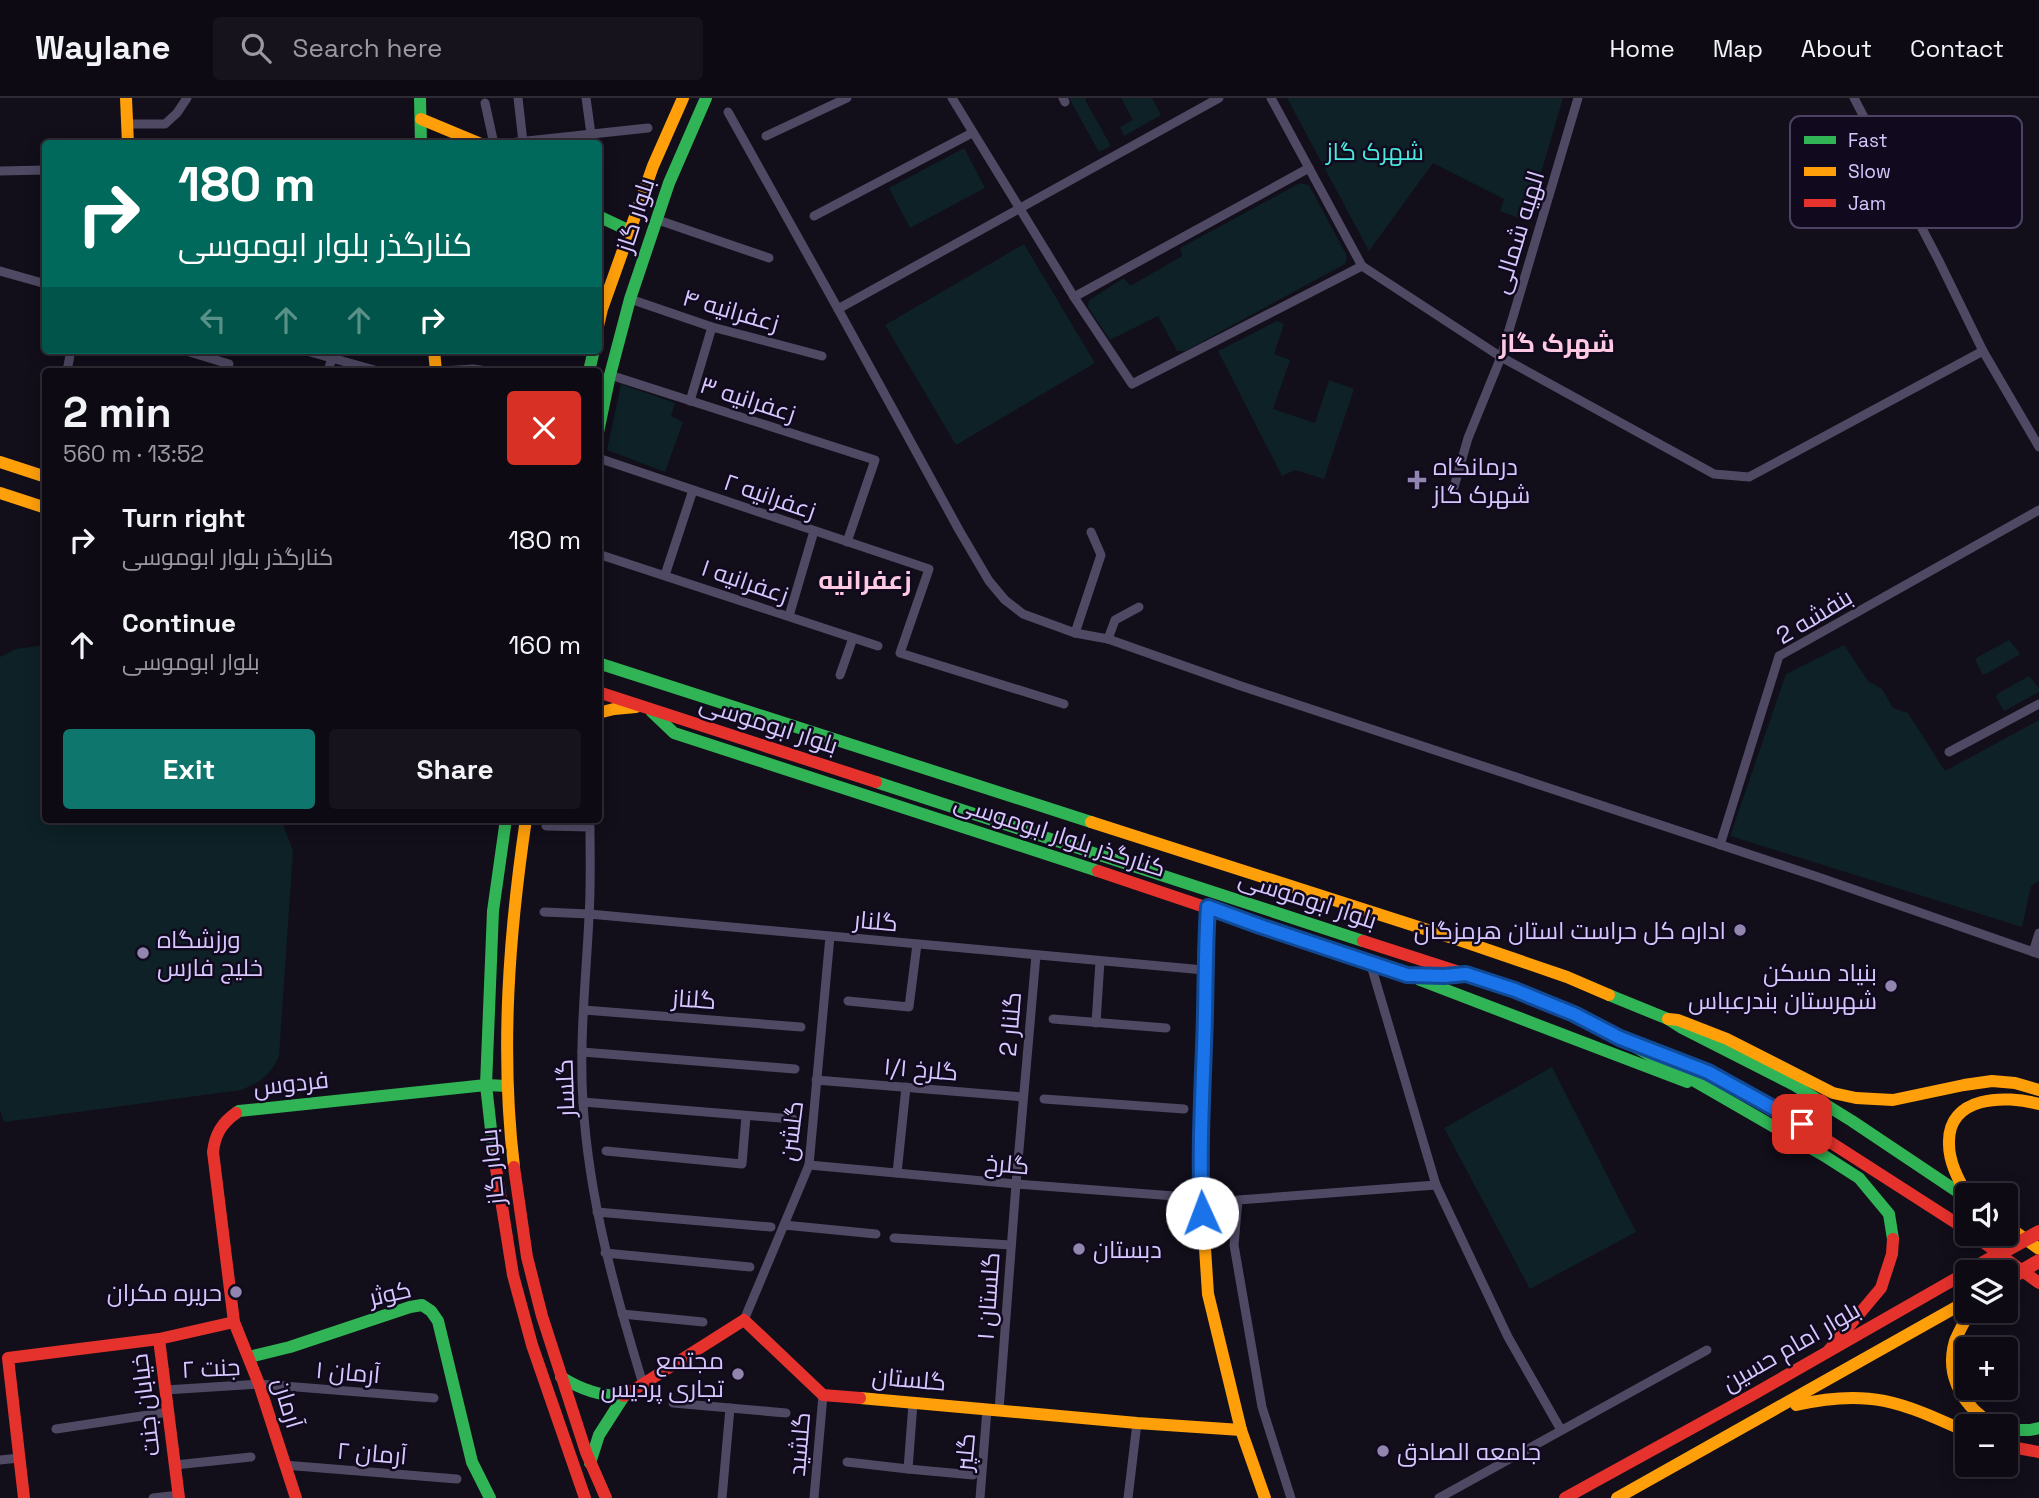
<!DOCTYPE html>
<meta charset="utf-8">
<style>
body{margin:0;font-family:"Space Grotesk",Cairo,sans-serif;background:#17131d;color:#f1f3f6;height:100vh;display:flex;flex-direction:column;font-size:26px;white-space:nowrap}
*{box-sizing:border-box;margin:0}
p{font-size:23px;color:#9b9aa0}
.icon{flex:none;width:38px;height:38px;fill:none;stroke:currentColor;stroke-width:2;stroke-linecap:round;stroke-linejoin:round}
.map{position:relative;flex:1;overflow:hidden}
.sheet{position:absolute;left:42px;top:270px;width:560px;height:455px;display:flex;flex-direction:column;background:#0e0a14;border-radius:7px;box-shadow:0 4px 18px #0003,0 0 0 2px #2e2b34}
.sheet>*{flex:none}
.hud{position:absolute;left:42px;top:42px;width:560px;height:214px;border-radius:7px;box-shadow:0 4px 18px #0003,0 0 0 2px #2e2b34;background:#00695c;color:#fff;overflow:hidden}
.tools{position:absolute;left:1955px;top:1085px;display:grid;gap:14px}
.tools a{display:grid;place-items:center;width:63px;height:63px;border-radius:7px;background:#0e0a14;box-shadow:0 4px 18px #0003,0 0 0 2px #2e2b34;font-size:35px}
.pin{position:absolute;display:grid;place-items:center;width:60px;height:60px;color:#fff;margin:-30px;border-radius:14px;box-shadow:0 4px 10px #0006}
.me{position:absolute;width:77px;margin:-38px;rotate:358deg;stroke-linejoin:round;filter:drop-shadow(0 0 5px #0008)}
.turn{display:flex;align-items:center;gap:24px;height:147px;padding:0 21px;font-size:32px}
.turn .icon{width:91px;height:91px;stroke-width:2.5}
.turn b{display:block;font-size:49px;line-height:60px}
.lanes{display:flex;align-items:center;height:66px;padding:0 21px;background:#0003;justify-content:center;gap:35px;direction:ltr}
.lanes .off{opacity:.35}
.round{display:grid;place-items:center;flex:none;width:74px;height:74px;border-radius:7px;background:#17131d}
.overview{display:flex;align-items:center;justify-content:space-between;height:119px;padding:0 21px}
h1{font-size:42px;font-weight:800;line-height:52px}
.action{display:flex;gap:14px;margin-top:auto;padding:14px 21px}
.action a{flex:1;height:80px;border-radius:7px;background:#0f766e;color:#fff;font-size:28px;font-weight:800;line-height:80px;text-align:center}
.action a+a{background:#17131d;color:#f1f3f6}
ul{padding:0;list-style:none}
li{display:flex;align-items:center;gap:21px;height:105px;padding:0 21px}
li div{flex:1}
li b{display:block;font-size:26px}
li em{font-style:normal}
header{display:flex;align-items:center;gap:42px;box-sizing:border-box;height:98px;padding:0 35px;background:#0e0a14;border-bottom:2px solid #2e2b34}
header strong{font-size:33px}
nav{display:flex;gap:38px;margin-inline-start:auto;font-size:24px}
.search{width:490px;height:63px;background:#17131d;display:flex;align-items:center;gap:18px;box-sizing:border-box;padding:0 24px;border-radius:7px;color:#9b9aa0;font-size:26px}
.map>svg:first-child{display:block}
</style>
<header>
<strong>Waylane</strong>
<div class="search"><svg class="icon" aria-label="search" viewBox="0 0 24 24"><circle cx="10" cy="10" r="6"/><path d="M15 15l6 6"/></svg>Search here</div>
<nav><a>Home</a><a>Map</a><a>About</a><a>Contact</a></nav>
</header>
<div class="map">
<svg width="2039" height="1400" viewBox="0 0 2039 1400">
<rect width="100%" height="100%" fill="#120e1a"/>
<g fill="#0d2126">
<polygon points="1069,0 1087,0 1085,2 1111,48 1099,54"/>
<polygon points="1121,0 1152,0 1161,17 1124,38 1120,29 1133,22"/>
<polygon points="1287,0 1563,0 1527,123 1500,113 1504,101 1433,65 1369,153"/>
<polygon points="964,50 985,90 910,130 889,90"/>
<polygon points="1300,85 1309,87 1347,158 1345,166 1185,253 1177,253 1158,218 1110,242 1088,209 1089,202 1124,180 1130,188 1182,158 1180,150"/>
<polygon points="1024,146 1095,265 956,347 885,227"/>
<polygon points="1277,223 1284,226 1274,256 1290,262 1273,311 1315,325 1329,282 1354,291 1324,381 1295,372 1282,378 1218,253"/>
<polygon points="621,286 675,305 671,318 683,324 665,374 607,352"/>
<polygon points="2009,542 2019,554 2019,557 1986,576 1982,576 1976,563 1976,560"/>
<path d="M 45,547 L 46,721 L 281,721 L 293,753 L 279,958 C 270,978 261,984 241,992 L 4,1024 L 0,1012 L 0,559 L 16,551 Z"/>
<polygon points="1844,547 1868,583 1882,591 1893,610 1908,615 1945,673 2039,622 2039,783 2031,788 2022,829 1730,738 1786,576"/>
<polygon points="2029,578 2039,590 2039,594 2006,612 2003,612 1996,599 1997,596"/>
<polygon points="1552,969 1636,1134 1530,1191 1444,1030"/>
</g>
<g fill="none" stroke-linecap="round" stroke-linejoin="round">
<g stroke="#4f4963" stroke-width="9">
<polyline points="518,0 523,44"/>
<polyline points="586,0 591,36"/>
<polyline points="952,0 1074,199 1132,286 1362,168"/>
<polyline points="1063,0 1065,4"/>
<polyline points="1271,0 1362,168 1501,259 1578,0"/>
<polyline points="1854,0 1938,161 1983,253 2039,349"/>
<polyline points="485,5 494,46"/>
<polyline points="728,14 838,211 1219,0"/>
<polyline points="127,26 165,26 177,15 187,0"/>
<polyline points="766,38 847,0"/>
<polyline points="499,46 648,30"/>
<polyline points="0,73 46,72"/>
<polyline points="814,118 972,35"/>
<polyline points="658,122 769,160"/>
<polyline points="0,173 46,186"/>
<polyline points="1074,199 1309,70"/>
<polyline points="630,201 712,229 822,258"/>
<polyline points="838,211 959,432 989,483 1005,502 1023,516 1075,535 1108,541 1241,588 1821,780 2039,856"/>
<polyline points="183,252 229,266"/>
<polyline points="303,252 378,273"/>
<polyline points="67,273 71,252"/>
<polyline points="328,273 332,260"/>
<polyline points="441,273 473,271 487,273"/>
<polyline points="610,277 875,362 847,444"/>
<polyline points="690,303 712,229"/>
<polyline points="598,360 929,471 900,555 1064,606"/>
<polyline points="1454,389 1468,340 1501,259 1714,376 1749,379 1983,253"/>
<polyline points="598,456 878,548"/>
<polyline points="665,477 693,392"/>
<polyline points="789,518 814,433"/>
<polyline points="1075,535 1101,457 1091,434"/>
<polyline points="1108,541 1115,522 1139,509"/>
<polyline points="840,577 853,540"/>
<polyline points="1949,654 2039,606"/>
<path d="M 546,728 L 590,729 C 590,759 591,789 589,819 C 586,881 579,943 583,1005 C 589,1102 615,1194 643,1286"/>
<polyline points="1720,747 1779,558 2039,412"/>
<polyline points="544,814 589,816 1204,872"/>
<polyline points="2033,854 2039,835"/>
<polyline points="848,903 909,909 917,846"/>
<polyline points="584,912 801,929"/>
<polyline points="1053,921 1166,930"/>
<polyline points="1096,925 1100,863"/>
<polyline points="582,954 795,971"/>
<polyline points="816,982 1023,999"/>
<polyline points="1044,1001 1184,1011"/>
<polyline points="583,1004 793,1021"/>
<polyline points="606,1053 742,1066 746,1018"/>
<polyline points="809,1067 1016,1086 1201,1100"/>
<polyline points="897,1075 906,989"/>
<polyline points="1436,1087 1508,1239 1561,1332"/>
<polyline points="597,1114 771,1129"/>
<polyline points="784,1127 876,1136"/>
<polyline points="894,1140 1011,1147"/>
<polyline points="605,1155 750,1169"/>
<polyline points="622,1216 703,1224"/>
<polyline points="744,1222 809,1067 830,838"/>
<polyline points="165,1292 259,1286 434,1300"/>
<polyline points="673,1305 786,1315"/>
<polyline points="999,1312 1016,1086 1036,857"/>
<polyline points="56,1331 168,1314"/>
<polyline points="0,1362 19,1360"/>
<polyline points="847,1364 908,1371 913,1305"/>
<polyline points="175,1367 251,1359"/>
<polyline points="284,1367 457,1381"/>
<polyline points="908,1371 973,1377"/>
<polyline points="153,1400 179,1397"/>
<polyline points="722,1400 730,1310"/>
<polyline points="814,1400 823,1297"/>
<polyline points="980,1400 987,1311"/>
<polyline points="1128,1400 1137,1325"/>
<polyline points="1291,1400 1262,1309 1234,1147 1238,1102 1436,1087 1370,864"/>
<polyline points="1439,1400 1707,1252"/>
</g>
<g stroke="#30b455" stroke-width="12">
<polyline points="420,0 421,46"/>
<polyline points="598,118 630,133"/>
<polyline points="589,273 594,252"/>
<polyline points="598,334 610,277 630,201 669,85 706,0"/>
<polyline points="598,565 1091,724"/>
<polyline points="652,614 674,635 1098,773"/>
<polyline points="876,684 1363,843"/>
<polyline points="1420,882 1687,984"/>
<polyline points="1609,897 1668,921 1682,930 1794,987 1852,1023 1967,1100"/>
<polyline points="1620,940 1823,1057 1859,1080 1889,1116 1893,1141"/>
<polyline points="236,1015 239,1013 486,987 507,988"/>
<polyline points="494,1058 486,987 493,813 506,721"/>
<polyline points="249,1259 290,1249 410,1209 422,1207 431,1213 438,1223 472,1364 490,1400"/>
<path d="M 561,1279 C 582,1292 600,1298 624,1298 L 599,1337 L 590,1365"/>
<polyline points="2006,1332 2030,1332 2039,1330"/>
</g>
<g stroke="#ff9f0a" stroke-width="12">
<polyline points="126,0 128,46"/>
<polyline points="421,21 481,46"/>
<polyline points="598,228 602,211 653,68 683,0"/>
<polyline points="434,252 436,273"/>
<polyline points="0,364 46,379"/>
<polyline points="0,395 46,410"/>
<polyline points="598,615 614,611 636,609"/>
<polyline points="1091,724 1462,843 1567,879 1609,897"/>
<polyline points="1208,809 1204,872 1205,916 1201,1089 1208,1196 1241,1332 1265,1400"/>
<polyline points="1668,921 1678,922 1727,941 1833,995 1856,1000 1893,1002 1964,987 1992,983 2015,985 2039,992"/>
<path d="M 514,1069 C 500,953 509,836 526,721"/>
<path d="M 1967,1097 C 1958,1081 1949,1064 1949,1046 C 1947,997 2006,997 2039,1006"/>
<polyline points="2006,1127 2039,1151"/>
<path d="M 1970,1213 C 1965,1223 1959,1233 1955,1243 C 1944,1280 1965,1310 1995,1328"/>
<polyline points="860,1300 1137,1325 1241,1332"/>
<path d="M 1796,1307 C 1869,1290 1901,1304 1967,1334"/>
<polyline points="1617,1400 1967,1203"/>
</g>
<g stroke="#e5322d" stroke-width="12">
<polyline points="598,594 876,684"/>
<polyline points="1098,773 1407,877 1461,877"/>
<polyline points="1363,843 1515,892 1574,916 1629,943"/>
<polyline points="1645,950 1708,974 1802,1026 1967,1132"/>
<path d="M 236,1015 C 222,1025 215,1036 213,1054 L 234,1224 L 259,1286 L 296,1400"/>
<polyline points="494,1058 513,1177 532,1247 585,1400"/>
<polyline points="514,1069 527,1159 542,1218 586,1354 606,1400"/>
<polyline points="1972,1136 2039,1185"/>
<polyline points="1829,1252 1881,1190 1892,1156 1893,1141"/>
<polyline points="624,1298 744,1222 823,1297 860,1300"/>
<polyline points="2006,1348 2039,1354"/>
<polyline points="24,1400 8,1260 159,1241"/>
<polyline points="179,1400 159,1241 234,1224"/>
<polyline points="1565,1400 1754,1296 1983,1165"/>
</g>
<g stroke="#e5322d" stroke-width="14">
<polyline points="1983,1165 2039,1134"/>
<polyline points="2008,1181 2039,1163"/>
</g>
</g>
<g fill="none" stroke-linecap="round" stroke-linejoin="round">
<g stroke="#114b97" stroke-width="18">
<path id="route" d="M 1202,1115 C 1199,1059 1202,1004 1204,948 C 1206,902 1205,856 1208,809 L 1260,828 L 1407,877 L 1444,878 L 1466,876 L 1515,892 L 1574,916 L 1620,940 L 1708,974 L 1802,1026"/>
</g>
<use href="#route" stroke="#1a73e8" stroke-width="12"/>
</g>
<g fill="#9286af" stroke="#110a1e" stroke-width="2.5">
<path d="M1413.5 371.5h7v7h7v7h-7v7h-7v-7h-7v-7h7z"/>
<circle cx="1740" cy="832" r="7"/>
<circle cx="143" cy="855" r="7"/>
<circle cx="1891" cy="888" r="7"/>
<circle cx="1079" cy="1151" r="7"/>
<circle cx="236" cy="1194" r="7"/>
<circle cx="738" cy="1276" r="7"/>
<circle cx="1383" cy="1353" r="7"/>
</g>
<g text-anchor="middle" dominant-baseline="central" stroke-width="5" stroke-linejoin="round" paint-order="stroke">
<g font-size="24" fill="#48e9de" stroke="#110a1e">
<text x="1375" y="53">شهرک گاز</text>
</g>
<g font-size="24" fill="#d7c7ff" stroke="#110a1e">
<text transform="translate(635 117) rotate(-72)">بلوار گاز</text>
<text transform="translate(1518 134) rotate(-73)">الهیه شمالی</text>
<text transform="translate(731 212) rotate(16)">زعفرانیه ۴</text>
<text transform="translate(748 301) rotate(18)">زعفرانیه ۳</text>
<text transform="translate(770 398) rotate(19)">زعفرانیه ۲</text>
<text transform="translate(745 483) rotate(19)">زعفرانیه ۱</text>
<text transform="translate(1814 518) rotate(-31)">بنفشه 2</text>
<text transform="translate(769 626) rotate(18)">بلوار ابوموسی</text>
<text transform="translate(1060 737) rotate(18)">کنارگذر بلوار ابوموسی</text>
<text transform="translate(1308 801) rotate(18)">بلوار ابوموسی</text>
<text transform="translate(876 823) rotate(5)">گلنار</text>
<text transform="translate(694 901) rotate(4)">گلناز</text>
<text transform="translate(1010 926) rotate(-85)">گلنار 2</text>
<text transform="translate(921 971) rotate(5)">گلرخ ۱/۱</text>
<text transform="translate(291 985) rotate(-6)">فردوس</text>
<text transform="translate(565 990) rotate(-92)">گلسار</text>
<text transform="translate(791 1033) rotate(-83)">گلشن</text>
<text transform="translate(1007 1066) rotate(5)">گلرخ</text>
<text transform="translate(492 1069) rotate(-96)">بلوار گاز</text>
<text transform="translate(390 1195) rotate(-13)">کوثر</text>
<text transform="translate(988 1198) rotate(-86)">گلستان ۱</text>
<text transform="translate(1791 1248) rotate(-30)">بلوار امام حسین</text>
<text transform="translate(211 1270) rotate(-3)">جنت ۲</text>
<text transform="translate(348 1274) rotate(5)">آرمان ۱</text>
<text transform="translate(909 1281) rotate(5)">گلستان</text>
<text transform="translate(288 1305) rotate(73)">آرمان</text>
<text transform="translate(145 1307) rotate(-97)">خیابان جنت</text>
<text transform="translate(799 1346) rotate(-85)">گلشید</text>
<text transform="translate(965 1354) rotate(-85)">گلپر</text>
<text transform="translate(372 1355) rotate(5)">آرمان ۲</text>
</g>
<g font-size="24" fill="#d7c7ff" stroke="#110a1e" text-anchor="start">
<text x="1433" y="368">درمانگاه<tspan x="1433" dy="28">شهرک گاز</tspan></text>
<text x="1726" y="832" text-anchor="end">اداره کل حراست استان هرمزگان</text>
<text x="157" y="841">ورزشگاه<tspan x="157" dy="28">خلیج فارس</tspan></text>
<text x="1877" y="874" text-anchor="end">بنیاد مسکن<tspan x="1877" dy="28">شهرستان بندرعباس</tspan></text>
<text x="1093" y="1151">دبستان</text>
<text x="222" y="1194" text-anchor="end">حریره مکران</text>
<text x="724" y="1262" text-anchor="end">مجتمع<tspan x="724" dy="28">تجاری پردیس</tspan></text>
<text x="1397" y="1353">جامعه الصادق</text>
</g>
<g font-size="26" font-weight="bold" fill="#ffc9e1" stroke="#110a1e">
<text x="1557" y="245">شهرک گاز</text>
<text x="865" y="482">زعفرانیه</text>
</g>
</g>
<rect x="1790" y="18" width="232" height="112" rx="10" fill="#110a1e" stroke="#4c4362" stroke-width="2"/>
<rect x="1804" y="38" width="32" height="8" fill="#30b455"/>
<rect x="1804" y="69" width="32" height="9" fill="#ff9f0a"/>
<rect x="1804" y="101" width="32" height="8" fill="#e5322d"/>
<g font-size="19" fill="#d7c7ff">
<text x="1848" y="49">Fast</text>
<text x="1848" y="80">Slow</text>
<text x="1848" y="112">Jam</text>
</g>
</svg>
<div class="tools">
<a><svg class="icon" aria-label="sound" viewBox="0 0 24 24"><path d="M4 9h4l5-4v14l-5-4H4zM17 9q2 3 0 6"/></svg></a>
<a><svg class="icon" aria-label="layers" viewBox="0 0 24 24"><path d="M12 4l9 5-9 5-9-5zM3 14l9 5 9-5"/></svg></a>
<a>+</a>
<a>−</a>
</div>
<div class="pin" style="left:1802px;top:1026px;background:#d93025"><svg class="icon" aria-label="arrive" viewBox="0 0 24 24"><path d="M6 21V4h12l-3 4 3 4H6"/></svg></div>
<svg class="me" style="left:1202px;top:1115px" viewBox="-20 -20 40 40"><circle r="19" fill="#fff"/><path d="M0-13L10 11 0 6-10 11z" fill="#1a73e8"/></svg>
<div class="hud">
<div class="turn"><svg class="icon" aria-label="right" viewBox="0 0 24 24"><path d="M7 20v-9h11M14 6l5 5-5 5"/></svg><div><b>180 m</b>کنارگذر بلوار ابوموسی</div></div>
<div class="lanes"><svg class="icon off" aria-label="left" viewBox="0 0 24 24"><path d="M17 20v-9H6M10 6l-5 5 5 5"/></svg><svg class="icon off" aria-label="ahead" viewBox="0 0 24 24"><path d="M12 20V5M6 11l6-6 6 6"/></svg><svg class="icon off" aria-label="ahead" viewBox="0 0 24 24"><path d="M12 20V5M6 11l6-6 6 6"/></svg><svg class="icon" aria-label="right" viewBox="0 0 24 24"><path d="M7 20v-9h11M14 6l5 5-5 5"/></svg></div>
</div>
<section class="sheet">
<div class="overview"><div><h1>2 min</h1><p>560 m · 13:52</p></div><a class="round" style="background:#d93025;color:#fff"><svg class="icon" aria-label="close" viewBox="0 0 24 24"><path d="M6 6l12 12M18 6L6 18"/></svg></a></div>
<ul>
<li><svg class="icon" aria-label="right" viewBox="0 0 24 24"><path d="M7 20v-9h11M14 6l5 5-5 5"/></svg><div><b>Turn right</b><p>کنارگذر بلوار ابوموسی</p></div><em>180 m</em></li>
<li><svg class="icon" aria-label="ahead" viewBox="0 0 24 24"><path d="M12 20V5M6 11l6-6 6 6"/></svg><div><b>Continue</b><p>بلوار ابوموسی</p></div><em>160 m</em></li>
</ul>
<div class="action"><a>Exit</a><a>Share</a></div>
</section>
</div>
